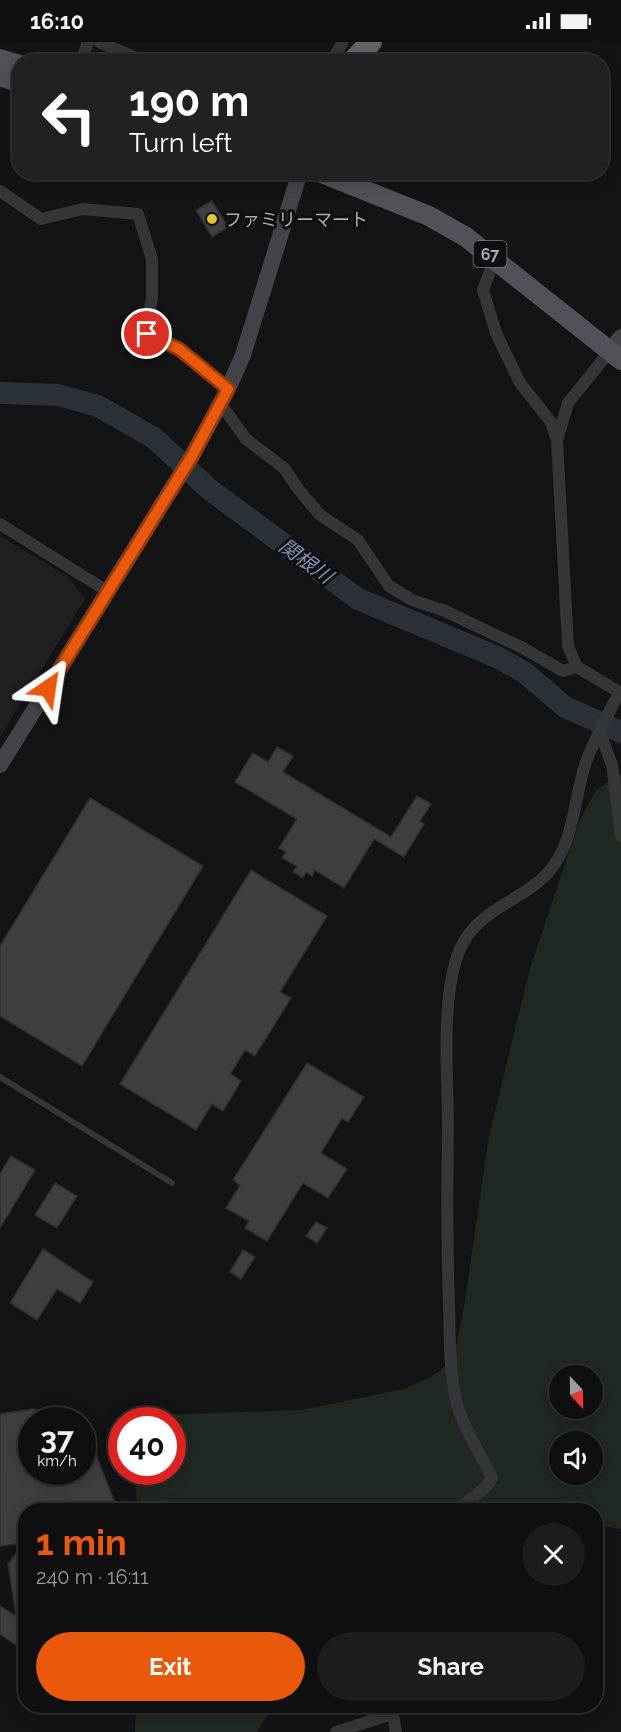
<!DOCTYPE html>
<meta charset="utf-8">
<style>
body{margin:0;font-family:Raleway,"Noto Sans JP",sans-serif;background:#1d1d1e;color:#f1f3f6;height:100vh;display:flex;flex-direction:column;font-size:22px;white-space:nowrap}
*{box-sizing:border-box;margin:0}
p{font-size:20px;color:#9b9c9f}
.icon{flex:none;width:33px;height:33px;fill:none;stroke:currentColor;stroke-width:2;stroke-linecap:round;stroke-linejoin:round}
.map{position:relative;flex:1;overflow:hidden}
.sheet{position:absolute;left:18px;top:1461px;width:585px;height:210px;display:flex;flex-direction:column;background:#0f0f10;border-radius:24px;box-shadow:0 3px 15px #0003,0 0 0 2px #2f2f30}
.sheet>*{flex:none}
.guide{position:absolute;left:12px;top:12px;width:597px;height:126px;border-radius:24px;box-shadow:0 3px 15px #0003,0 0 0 2px #2f2f30;background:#202124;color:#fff;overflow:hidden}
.needle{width:39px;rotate:158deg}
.buttons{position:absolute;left:549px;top:1323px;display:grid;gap:12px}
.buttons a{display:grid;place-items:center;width:54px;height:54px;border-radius:50%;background:#0f0f10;box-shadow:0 3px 15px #0003,0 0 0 2px #2f2f30;font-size:30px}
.speed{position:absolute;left:18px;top:1365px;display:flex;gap:12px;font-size:30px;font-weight:700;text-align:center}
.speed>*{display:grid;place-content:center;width:78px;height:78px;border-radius:50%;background:#0f0f10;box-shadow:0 3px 15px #0003,0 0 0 2px #2f2f30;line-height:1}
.speed small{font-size:15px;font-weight:400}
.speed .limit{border:9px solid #d22;background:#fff;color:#111}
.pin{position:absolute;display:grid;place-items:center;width:51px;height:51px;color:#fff;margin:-26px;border:3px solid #fff;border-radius:50%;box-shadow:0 2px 6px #0007}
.me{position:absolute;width:66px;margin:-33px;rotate:32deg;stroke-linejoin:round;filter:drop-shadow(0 0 4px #0008)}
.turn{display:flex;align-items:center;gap:21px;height:126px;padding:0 18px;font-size:27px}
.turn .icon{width:78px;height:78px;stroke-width:2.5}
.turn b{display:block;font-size:42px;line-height:51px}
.round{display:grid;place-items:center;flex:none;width:63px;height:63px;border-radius:32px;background:#1d1d1e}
.overview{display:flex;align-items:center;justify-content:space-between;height:102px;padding:0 18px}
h1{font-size:36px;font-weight:700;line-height:45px;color:#ea580c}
.action{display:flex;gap:12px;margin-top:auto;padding:12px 18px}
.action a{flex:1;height:69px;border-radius:36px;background:#ea580c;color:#fff;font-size:24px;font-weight:700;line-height:69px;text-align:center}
.action a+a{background:#1d1d1e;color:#f1f3f6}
.status{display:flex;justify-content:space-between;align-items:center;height:42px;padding:0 30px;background:#0f0f10;direction:ltr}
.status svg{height:16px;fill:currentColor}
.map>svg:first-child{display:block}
</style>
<div class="status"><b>16:10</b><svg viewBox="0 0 49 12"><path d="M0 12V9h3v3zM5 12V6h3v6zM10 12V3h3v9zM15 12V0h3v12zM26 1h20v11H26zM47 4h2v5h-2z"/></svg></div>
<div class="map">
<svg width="621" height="1690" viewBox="0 0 621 1690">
<rect width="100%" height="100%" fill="#141416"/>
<polygon fill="#202023" points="0,494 67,534 85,557 0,695"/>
<g fill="#202822" fill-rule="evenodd">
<path d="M 621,732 L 621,1487 L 596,1483 L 596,1468 L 137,1468 L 135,1430 L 172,1430 L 172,1378 L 132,1378 L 132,1374 L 301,1368 L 404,1347 L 431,1335 L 448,1322 L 456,1305 L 463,1271 L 489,1094 L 530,926 L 580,778 L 596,748 ZM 560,1334 L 592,1334 L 592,1366 L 560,1366 ZM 560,1400 L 592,1400 L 592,1432 L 560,1432 Z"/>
<polygon points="136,1664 273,1664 257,1690 135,1690"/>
</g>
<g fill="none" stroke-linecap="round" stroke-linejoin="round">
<polyline stroke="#2b3139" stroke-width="22" points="0,351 58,353 98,364 154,396 209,447 358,557 497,615 524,630 565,665 621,690"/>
</g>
<g fill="#3e3e43" stroke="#2f2e32" stroke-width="1.5">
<polygon points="212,159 228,185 212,195 196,168"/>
<polygon points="277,705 293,714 283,730 391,795 417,754 431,762 420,779 424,782 404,815 374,797 344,846 315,828 312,834 306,830 303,836 293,830 297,824 282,816 286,810 279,806 297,777 235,740 253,711 268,720"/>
<polygon points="90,756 203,824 82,1024 0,974 0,904"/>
<polygon points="251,828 327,874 280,950 291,956 255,1014 245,1008 230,1032 241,1039 223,1069 212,1062 196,1088 120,1042"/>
<polygon points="307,1021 364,1055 348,1080 342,1076 321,1111 347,1127 328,1156 303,1141 267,1199 245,1186 249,1179 226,1166 240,1143 233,1138"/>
<polygon points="11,1114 35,1128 0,1186 0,1132"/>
<polygon points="55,1141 77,1154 57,1186 35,1173"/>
<polygon points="316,1180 327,1186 317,1201 306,1194"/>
<polygon points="43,1207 93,1240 80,1261 57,1247 37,1278 10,1261"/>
<polygon points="243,1208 255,1215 241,1237 230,1230"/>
<polygon points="33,1367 67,1374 67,1378 32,1378 32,1430 82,1430 83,1380 117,1466 26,1468 26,1610 0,1592 0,1564 16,1574 8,1522 24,1501 0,1504 0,1372"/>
</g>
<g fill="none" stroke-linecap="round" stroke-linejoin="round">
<polyline stroke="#35353a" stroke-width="6" points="0,1035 172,1141"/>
<g stroke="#35353a" stroke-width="12">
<polyline points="99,0 146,20"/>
<polyline points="81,20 88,0"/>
<polyline points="331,20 343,0"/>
<polyline points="0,149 41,177 83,167 138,172 152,217 152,257 145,288 147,292 179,307 228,347"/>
<polyline points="495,216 483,248 496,291 520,341 551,380 557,398 568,604 577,625 621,651"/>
<polyline points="220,361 246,397 284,426 299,448 320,473 358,498 389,544 412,558 445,569 523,606 563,629 577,625"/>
<polyline points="557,398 568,361 610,309"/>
<polyline points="0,482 107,549"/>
<polyline points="600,690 612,723 621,794"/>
<path d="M 457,1468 L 486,1445 L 492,1436 C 480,1410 461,1383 455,1354 C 449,1325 450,1293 449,1263 C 447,1204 447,1145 448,1086 C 448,1034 440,954 460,907 C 478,865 526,859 551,827 C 575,798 574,754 586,720 C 595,696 608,673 619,650"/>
<polyline points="391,1664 396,1690"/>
<polyline points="336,1690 392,1672"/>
</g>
<g stroke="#43444a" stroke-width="16">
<polyline points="610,309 621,295"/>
<polyline points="0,723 192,414 228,347 243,313 300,130"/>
</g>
<g stroke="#515259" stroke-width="20">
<polyline points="0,17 20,23"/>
<polyline points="0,34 20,41"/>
<polyline points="319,130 429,174 466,195 621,318"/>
</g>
<polyline stroke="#62636b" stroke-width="22" points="352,20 371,0"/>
</g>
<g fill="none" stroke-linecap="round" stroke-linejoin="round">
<g stroke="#983908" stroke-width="15">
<polyline id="route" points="48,646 192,414 228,347 179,307 147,292"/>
</g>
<use href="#route" stroke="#ea580c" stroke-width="10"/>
</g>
<circle fill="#e8c33a" stroke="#0f0f11" stroke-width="2" cx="212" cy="177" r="6"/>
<g text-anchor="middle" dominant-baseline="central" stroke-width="6" stroke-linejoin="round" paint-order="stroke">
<rect fill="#0f0f11" stroke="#797b84" stroke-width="1.5" x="473.5" y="199" width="33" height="26" rx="4.5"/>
<g font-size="16" font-weight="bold" fill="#a7a9b5">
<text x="490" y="212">67</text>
</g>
<g font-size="18" fill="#a7a9b5" stroke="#0f0f11" text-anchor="start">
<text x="224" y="177">ファミリーマート</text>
</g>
<g font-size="20" font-style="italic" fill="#7f92af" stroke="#0f0f11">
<text transform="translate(306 519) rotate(36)">関根川</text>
</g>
</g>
</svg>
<div class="buttons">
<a><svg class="needle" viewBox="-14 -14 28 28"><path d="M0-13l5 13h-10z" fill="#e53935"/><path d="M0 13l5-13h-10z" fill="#9b9c9f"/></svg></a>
<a><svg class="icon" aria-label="sound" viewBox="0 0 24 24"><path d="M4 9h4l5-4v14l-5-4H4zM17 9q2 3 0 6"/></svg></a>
</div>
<div class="speed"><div>37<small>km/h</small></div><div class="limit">40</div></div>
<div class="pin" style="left:147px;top:292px;background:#d93025"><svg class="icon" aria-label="arrive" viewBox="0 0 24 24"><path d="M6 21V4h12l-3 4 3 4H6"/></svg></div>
<svg class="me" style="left:48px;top:646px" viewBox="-20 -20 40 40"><path d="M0-17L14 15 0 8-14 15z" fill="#ea580c" stroke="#fff" stroke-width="4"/></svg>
<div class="guide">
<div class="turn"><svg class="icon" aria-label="left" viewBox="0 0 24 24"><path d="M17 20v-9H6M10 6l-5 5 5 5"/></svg><div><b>190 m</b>Turn left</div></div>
</div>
<section class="sheet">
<div class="overview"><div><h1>1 min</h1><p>240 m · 16:11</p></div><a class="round"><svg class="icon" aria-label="close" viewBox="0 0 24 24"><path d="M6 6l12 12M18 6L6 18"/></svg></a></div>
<div class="action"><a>Exit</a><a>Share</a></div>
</section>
</div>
